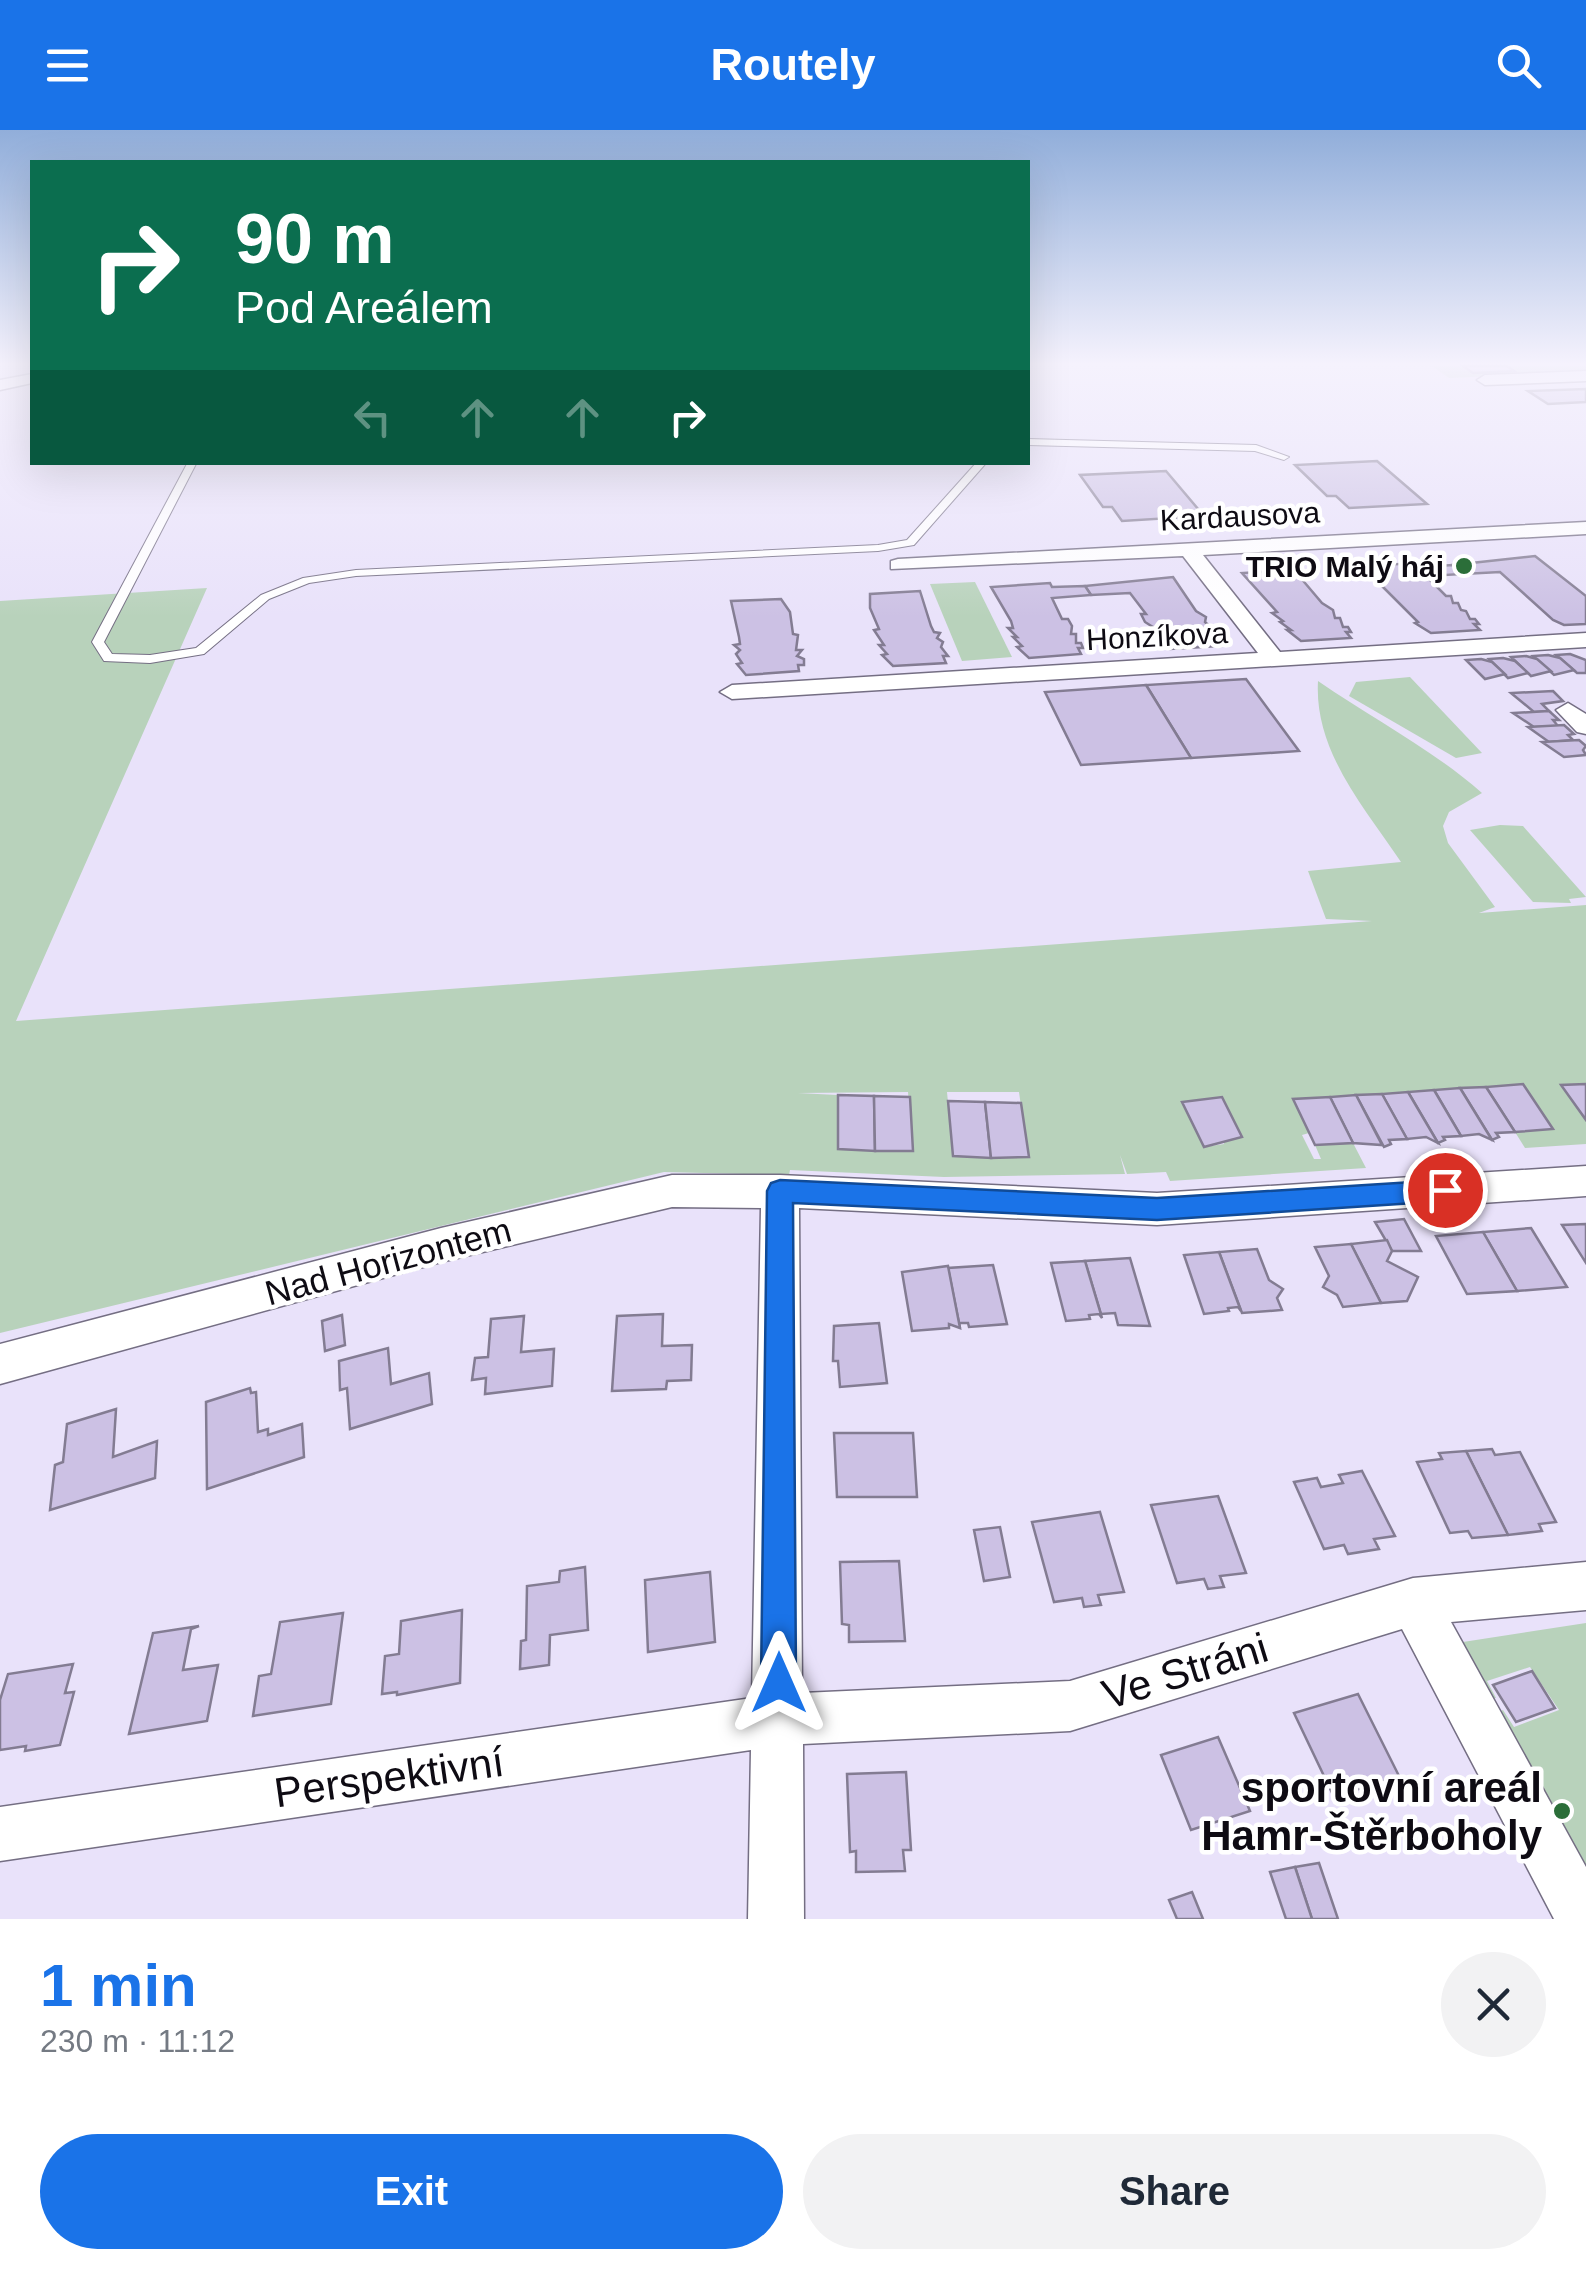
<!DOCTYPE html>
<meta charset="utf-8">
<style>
body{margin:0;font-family:Arial,sans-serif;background:#f2f2f3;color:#1f2937;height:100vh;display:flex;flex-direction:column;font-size:38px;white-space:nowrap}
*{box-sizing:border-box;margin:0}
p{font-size:32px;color:#747a83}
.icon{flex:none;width:55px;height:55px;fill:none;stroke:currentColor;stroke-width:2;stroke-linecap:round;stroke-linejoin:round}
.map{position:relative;height:1789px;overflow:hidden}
.details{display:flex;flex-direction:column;background:#fff;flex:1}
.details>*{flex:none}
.hud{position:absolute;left:30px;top:30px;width:1000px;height:305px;border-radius:0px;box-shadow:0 10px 40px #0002;background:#0b6e4f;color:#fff;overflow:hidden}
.pin{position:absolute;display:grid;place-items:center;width:85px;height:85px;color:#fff;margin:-42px;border:5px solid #fff;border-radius:50%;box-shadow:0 2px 10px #0007}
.me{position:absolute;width:110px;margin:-55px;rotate:0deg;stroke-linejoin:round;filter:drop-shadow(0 0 8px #0008)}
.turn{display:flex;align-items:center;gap:35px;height:210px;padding:0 40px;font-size:45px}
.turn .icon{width:130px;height:130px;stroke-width:2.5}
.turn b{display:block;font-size:70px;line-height:85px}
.lanes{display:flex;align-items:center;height:95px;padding:0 40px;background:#0003;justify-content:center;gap:50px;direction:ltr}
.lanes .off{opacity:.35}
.round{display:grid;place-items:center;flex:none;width:105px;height:105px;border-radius:52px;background:#f2f2f3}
.head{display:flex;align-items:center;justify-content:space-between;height:170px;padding:0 40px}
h1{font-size:60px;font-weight:700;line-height:75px;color:#1a73e8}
.button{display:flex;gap:20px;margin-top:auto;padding:20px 40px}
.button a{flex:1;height:115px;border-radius:60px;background:#1a73e8;color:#fff;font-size:40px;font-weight:700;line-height:115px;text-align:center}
.button a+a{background:#f2f2f3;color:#1f2937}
header{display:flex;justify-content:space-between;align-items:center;height:130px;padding:0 40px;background:#1a73e8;color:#fff;font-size:45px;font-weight:700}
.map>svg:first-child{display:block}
</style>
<header><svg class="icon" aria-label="menu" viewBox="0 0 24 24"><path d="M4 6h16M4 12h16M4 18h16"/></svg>Routely<svg class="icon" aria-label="search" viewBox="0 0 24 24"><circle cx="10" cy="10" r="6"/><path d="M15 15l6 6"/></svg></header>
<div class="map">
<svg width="1586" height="1789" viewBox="0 0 1586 1789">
<rect width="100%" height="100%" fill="#e9e2fa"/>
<g fill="#b8d2bb" fill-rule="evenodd">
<polygon points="1432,236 1586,236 1586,242 1449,248"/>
<polygon points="975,452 1012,527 962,531 930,454"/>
<path d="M 207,458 L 16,891 L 1372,791 L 1326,789 L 1308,741 L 1401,732 C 1364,677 1314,621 1318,551 C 1373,589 1432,619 1482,663 L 1449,682 L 1443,696 L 1448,713 L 1495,777 L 1479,783 L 1586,775 L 1586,954 L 1562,956 L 1586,990 L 1586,1014 L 1525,1018 L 1515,1002 L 1552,998 L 1522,954 L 1293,970 L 1309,1003 L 1302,1005 L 1314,1029 L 1321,1029 L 1315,1015 L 1353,1013 L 1366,1038 L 1170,1051 L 1166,1042 L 1127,1044 L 1120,1025 L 1125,1044 L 944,1047 L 790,1040 L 789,1045 L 664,1042 L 0,1203 L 0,471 ZM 908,962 L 913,1020 L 837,1019 L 837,965 L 798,963 ZM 947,962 L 1019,962 L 1028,1027 L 953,1025 ZM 1222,967 L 1224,1014 L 1204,1017 L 1183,972 Z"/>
<polygon points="1410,547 1482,623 1456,628 1349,566 1356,552"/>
<polygon points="1500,695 1523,696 1586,767 1569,769 1571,773 1533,772 1470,700"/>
<polygon points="1586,1493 1586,1764 1487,1588 1503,1580 1514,1597 1559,1580 1530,1537 1487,1551 1496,1568 1477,1570 1450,1514"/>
</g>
<g fill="#ccc1e4" stroke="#837c92" stroke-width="2.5">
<polygon points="1463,236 1507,236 1514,241 1473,243"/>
<polygon points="1586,259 1586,272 1548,274 1528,261"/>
<polygon points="1377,331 1427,374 1349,378 1336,366 1327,366 1295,335"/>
<polygon points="1166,341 1204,386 1122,391 1112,377 1103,377 1080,345"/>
<polygon points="1535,426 1586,466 1586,494 1564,495 1553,490 1500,442 1463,444 1453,435"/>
<polygon points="1418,433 1421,437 1453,435 1463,444 1426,446 1446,466 1451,466 1453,473 1458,473 1461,480 1466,481 1470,489 1475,489 1479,494 1474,494 1480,500 1431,503 1415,493 1418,492 1362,436"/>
<polygon points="1294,440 1322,473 1333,480 1335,488 1340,488 1343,497 1348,497 1351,502 1346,502 1351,508 1301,511 1287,500 1291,500 1280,492 1283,491 1272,483 1277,482 1242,443"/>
<polygon points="1173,447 1196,481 1206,487 1205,492 1219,505 1221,510 1217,510 1221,516 1170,519 1156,508 1161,508 1150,499 1156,499 1145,492 1141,484 1146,484 1130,463 1091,465 1085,456"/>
<polygon points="1050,453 1052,457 1085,456 1091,465 1052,468 1062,489 1068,489 1072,496 1071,504 1076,504 1076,513 1081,513 1083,518 1078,518 1081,524 1029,528 1017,517 1022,516 1013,507 1017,507 1008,498 1013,498 1011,491 991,457"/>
<polygon points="920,461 931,496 934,502 940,503 937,508 943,512 941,517 948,526 943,526 946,533 893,536 882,525 887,524 879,515 884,515 874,500 879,499 870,478 870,464"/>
<polygon points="781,469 790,482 793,504 798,505 796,520 802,520 797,526 804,529 804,535 798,535 799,541 746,545 737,534 742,533 736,524 740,520 734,515 740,514 739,507 731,471"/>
<polygon points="1570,524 1586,530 1586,543 1577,543 1556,525"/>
<polygon points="1548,525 1560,528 1574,540 1554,545 1533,526"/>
<polygon points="1526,526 1537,529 1551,541 1531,546 1511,527"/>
<polygon points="1503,528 1515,531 1528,543 1508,548 1489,529"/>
<polygon points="1481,529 1492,532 1505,544 1485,549 1466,530"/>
<polygon points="1246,549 1299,621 1191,628 1146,555"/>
<polygon points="1146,555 1191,628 1081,635 1045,562"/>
<polygon points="1553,561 1563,571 1542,574 1549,581 1534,582 1511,563"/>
<polygon points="1549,581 1559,590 1553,590 1558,596 1534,597 1513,583"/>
<polygon points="1564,595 1574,604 1568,605 1573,610 1549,612 1528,597"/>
<polygon points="1579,610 1586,616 1583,620 1586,625 1564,627 1542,612"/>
<polygon points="1523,954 1553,999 1515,1002 1486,957"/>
<polygon points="1586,954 1586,990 1561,955"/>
<polygon points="1486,957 1515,1002 1496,1003 1499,1007 1492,1010 1460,958"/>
<polygon points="1460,958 1492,1010 1479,1004 1461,1006 1434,960"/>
<polygon points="1434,960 1461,1006 1443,1007 1445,1010 1438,1013 1408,962"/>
<polygon points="1408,962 1438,1013 1426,1007 1407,1009 1382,964"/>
<polygon points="1382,964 1407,1009 1389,1010 1391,1014 1384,1017 1356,965"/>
<polygon points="838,965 874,966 875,1021 838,1019"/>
<polygon points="1356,965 1382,1015 1353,1013 1330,967"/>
<polygon points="874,966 910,967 913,1021 875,1021"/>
<polygon points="1222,967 1242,1007 1204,1017 1182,972"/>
<polygon points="1330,967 1353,1013 1315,1015 1293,969"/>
<polygon points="948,971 985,972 991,1028 953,1026"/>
<polygon points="985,972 1021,973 1029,1027 991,1028"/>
<polygon points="1404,1089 1421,1121 1392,1121 1375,1092"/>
<polygon points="1586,1094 1586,1133 1562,1095"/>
<polygon points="1531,1098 1567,1157 1517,1161 1483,1102"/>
<polygon points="1483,1102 1517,1161 1467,1164 1436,1106"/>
<polygon points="1387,1110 1392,1121 1387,1131 1418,1147 1407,1171 1381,1173 1351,1114"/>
<polygon points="1351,1114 1381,1173 1343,1177 1337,1165 1323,1157 1329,1146 1315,1117"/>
<polygon points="1257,1119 1269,1150 1283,1159 1277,1168 1282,1180 1242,1183 1219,1122"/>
<polygon points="1219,1122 1241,1181 1238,1177 1228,1178 1229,1181 1204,1184 1184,1125"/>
<polygon points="1130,1128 1150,1196 1118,1195 1115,1183 1101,1184 1085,1131"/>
<polygon points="1085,1131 1102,1188 1099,1184 1089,1185 1090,1189 1066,1191 1051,1133"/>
<polygon points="993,1135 1007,1194 969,1197 968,1193 959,1193 960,1198 948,1138"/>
<polygon points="948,1136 960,1198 949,1194 949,1198 912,1201 902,1142"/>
<polygon points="663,1184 662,1216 692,1215 691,1250 667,1251 666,1259 612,1261 617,1186"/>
<polygon points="342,1185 345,1215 325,1221 322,1191"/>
<polygon points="524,1186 521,1222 554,1219 552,1256 485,1264 486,1248 472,1250 475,1228 488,1227 491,1189"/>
<polygon points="879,1193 887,1253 840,1257 838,1231 833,1231 834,1196"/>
<polygon points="388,1218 391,1254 429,1243 432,1274 350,1299 347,1258 340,1260 339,1231"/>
<polygon points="250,1258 251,1263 256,1262 258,1302 268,1299 268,1305 302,1294 304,1327 207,1359 206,1272"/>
<polygon points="116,1279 113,1327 157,1311 155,1348 50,1380 55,1335 63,1332 67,1294"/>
<polygon points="834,1303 913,1303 917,1367 837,1367"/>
<polygon points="1492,1319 1495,1325 1520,1322 1556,1392 1539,1394 1542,1401 1508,1405 1466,1321"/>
<polygon points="1466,1321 1508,1405 1472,1408 1468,1401 1450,1403 1417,1332 1442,1329 1439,1323"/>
<polygon points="1362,1341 1395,1406 1374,1409 1379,1419 1348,1424 1344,1415 1324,1419 1294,1352 1317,1348 1321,1357 1343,1353 1339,1345"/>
<polygon points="1218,1366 1246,1443 1220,1446 1224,1457 1208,1459 1204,1449 1177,1453 1151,1375"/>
<polygon points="1100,1382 1124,1462 1098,1465 1101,1475 1084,1477 1082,1468 1054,1472 1032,1392"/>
<polygon points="1000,1397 1010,1447 984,1451 974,1400"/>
<polygon points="899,1431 905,1511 849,1512 849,1495 842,1494 840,1432"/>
<polygon points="585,1437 588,1500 550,1505 549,1535 520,1539 521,1511 526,1510 527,1456 559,1452 560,1441"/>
<polygon points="710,1442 715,1512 648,1522 645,1450"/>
<polygon points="462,1480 460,1553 397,1565 397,1562 382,1564 385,1526 399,1524 401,1491"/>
<polygon points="343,1483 331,1574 253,1586 259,1546 271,1544 280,1492"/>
<polygon points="199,1496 191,1499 183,1540 218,1535 207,1591 129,1604 153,1503"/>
<polygon points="73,1534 65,1563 74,1562 60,1615 25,1621 26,1616 0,1620 0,1570 8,1544"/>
<polygon points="1532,1541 1555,1578 1516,1592 1493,1555"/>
<polygon points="1358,1564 1399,1646 1334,1667 1294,1583"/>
<polygon points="1218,1607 1250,1681 1191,1700 1161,1625"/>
<polygon points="906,1642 911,1720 903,1720 905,1741 856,1742 856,1721 850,1722 847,1644"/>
<polygon points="1319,1733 1338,1789 1312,1789 1295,1737"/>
<polygon points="1295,1737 1312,1789 1286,1789 1270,1742"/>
<polygon points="1192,1762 1203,1789 1177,1789 1169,1770"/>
</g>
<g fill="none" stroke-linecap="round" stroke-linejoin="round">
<g stroke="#746e83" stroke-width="2">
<g id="lane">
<polygon points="1028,309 1256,315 1289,327 1284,330 1255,321 1028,315"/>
<polygon points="188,332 197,332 104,512 112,524 150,525 196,518 261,465 303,448 356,440 878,415 907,410 977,332 987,332 914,415 878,421 356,446 309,453 269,469 204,524 150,533 104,531 92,512"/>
</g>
</g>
<g stroke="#746e83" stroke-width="3">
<g id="street">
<polygon points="1586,241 1586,251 1485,255 1477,250 1485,245"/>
<polygon points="32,244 32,253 0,260 0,250"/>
<polygon points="1586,392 1586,404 1203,425 1280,522 1586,503 1586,517 732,569 720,562 732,555 1258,523 1183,426 891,439 891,431 898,429"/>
<polygon points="1568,573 1586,584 1586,604 1577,602 1556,580"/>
<polygon points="1586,1036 1586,1066 1157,1095 799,1078 802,1563 1070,1551 1413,1448 1586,1432 1586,1480 1451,1492 1586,1737 1586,1789 1554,1789 1402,1499 1070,1601 803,1614 804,1789 748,1789 751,1620 0,1731 0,1677 752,1568 761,1078 672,1077 441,1132 0,1254 0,1214 441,1098 672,1045 780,1045 1157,1063"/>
</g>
</g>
<use href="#lane" fill="#fff" fill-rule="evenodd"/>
<use href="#street" fill="#fff" fill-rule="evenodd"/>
</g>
<linearGradient id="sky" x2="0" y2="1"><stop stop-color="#91aeda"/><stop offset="0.48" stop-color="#f5f2fd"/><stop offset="1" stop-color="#f5f2fd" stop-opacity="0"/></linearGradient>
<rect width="1586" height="487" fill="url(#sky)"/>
<polygon fill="#1a73e8" stroke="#114b97" stroke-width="2.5" points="780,1050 1157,1068 1445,1050 1454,1053 1458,1060 1454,1068 1445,1071 1157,1090 793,1073 796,1553 791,1566 779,1571 766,1566 761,1553 767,1061 771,1053"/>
<g fill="#2b6e39" stroke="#fff" stroke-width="4">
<circle cx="1464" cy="436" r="10"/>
<circle cx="1562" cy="1681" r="10"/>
</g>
<g text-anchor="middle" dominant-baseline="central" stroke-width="9" stroke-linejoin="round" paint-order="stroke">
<g font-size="30" fill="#0e0b13" stroke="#fff">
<text transform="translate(1240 386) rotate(-3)">Kardausova</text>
<text transform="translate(1157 506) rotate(-3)">Honzíkova</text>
</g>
<g font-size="30" font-weight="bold" fill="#0e0b13" stroke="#fff" text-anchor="end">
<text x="1444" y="436">TRIO Malý háj</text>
</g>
<g font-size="35" fill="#0e0b13" stroke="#fff">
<text transform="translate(388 1131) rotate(-15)">Nad Horizontem</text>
</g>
<g font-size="42" fill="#0e0b13" stroke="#fff">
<text transform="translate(1185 1541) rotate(-17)">Ve Stráni</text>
<text transform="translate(389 1647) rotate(-8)">Perspektivní</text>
</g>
<g font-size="42" font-weight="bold" fill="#0e0b13" stroke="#fff" text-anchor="end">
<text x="1542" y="1657">sportovní areál<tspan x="1542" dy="48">Hamr-Štěrboholy</tspan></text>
</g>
</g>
</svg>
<div class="pin" style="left:1445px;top:1060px;background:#d93025"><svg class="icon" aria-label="arrive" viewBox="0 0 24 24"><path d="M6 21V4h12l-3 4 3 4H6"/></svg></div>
<svg class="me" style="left:779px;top:1553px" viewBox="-20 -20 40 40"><path d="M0-17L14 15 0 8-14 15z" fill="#1a73e8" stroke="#fff" stroke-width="4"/></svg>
<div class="hud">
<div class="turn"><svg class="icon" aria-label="right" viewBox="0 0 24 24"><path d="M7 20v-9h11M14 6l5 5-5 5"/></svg><div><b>90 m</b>Pod Areálem</div></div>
<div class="lanes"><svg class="icon off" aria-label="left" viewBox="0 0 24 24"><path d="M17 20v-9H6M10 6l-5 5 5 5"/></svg><svg class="icon off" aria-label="ahead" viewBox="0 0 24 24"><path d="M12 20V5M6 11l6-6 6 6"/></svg><svg class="icon off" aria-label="ahead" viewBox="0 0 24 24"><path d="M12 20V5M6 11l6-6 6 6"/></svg><svg class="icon" aria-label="right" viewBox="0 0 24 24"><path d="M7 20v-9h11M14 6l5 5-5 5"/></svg></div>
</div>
</div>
<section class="details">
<div class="head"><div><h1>1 min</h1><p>230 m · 11:12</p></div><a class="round"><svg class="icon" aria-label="close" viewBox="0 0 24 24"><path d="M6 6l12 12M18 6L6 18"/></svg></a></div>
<div class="button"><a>Exit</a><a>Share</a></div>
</section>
